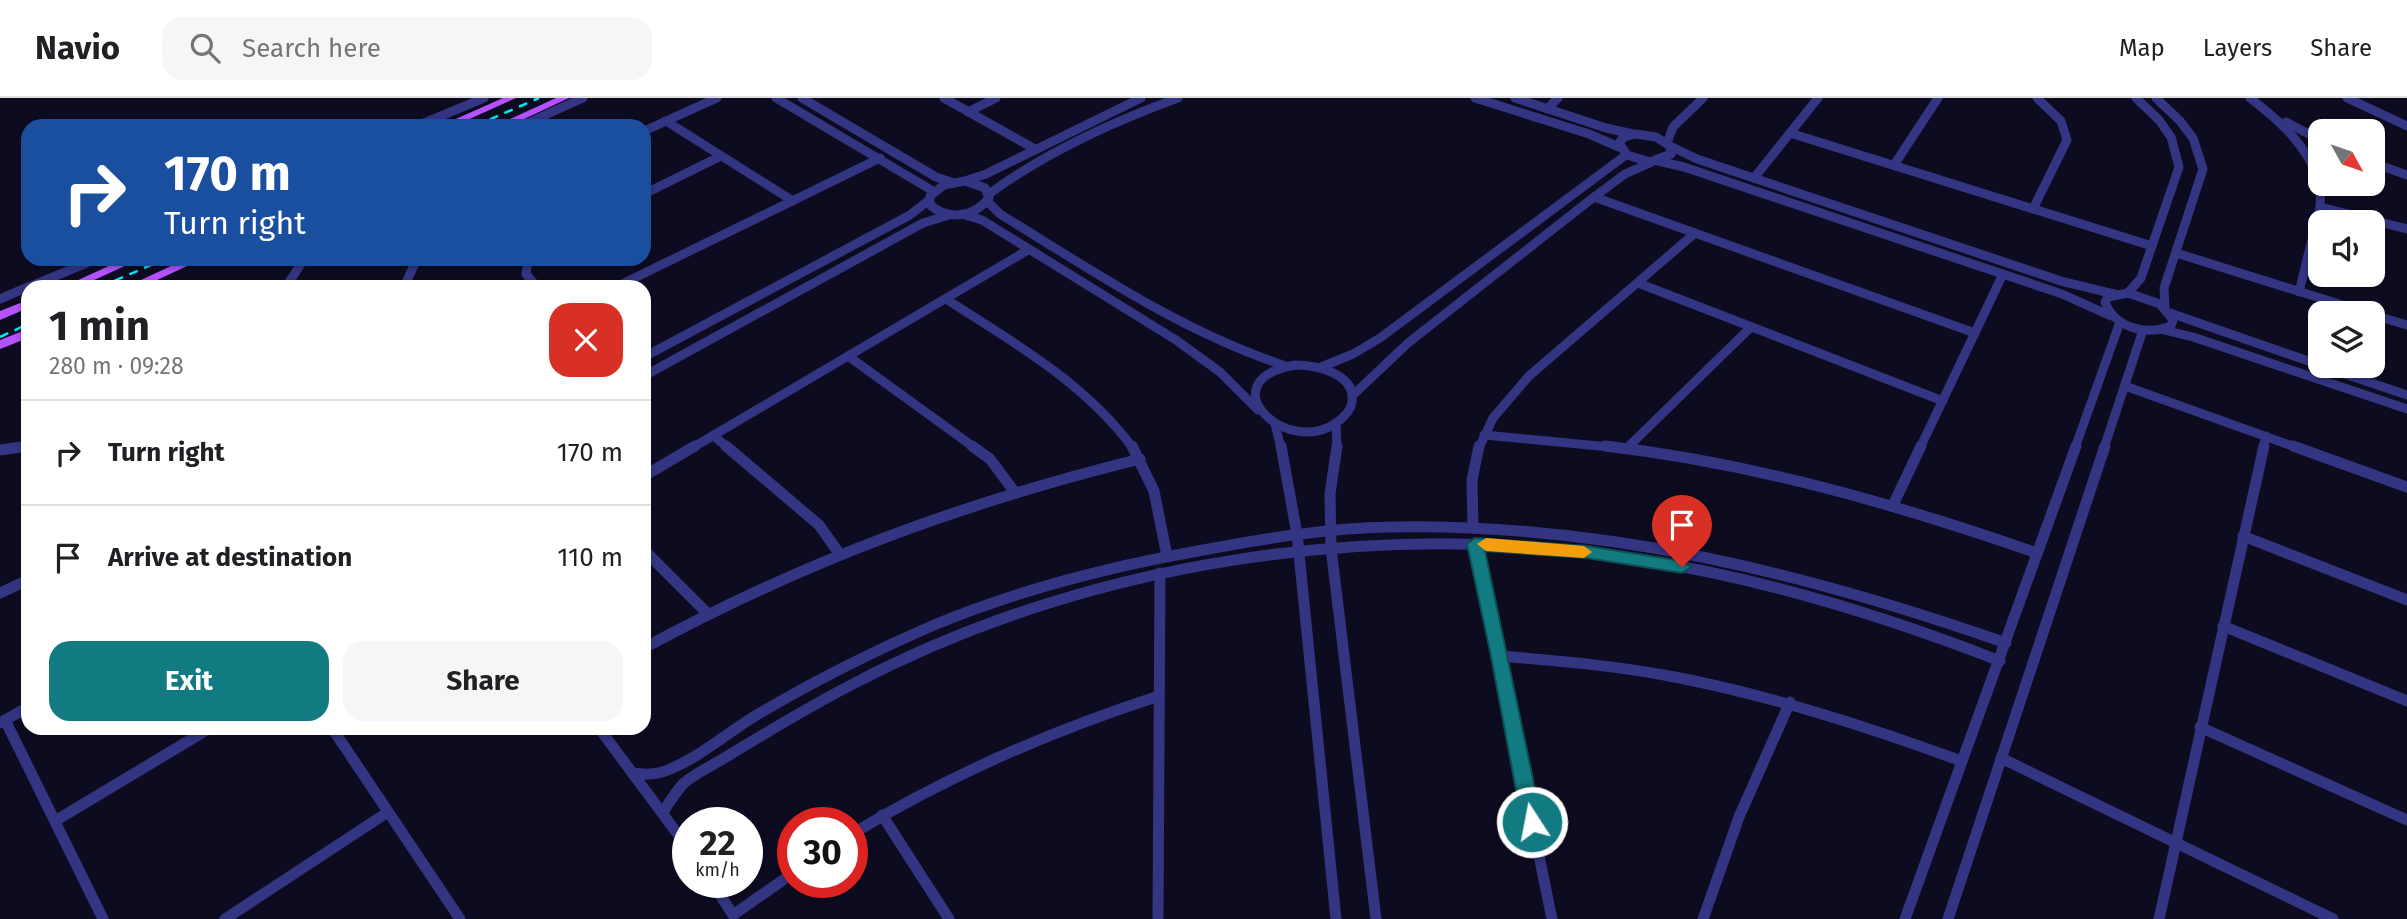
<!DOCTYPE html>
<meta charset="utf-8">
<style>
body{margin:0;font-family:"Fira Sans",sans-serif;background:#f6f6f6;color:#202124;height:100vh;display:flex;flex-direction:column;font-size:26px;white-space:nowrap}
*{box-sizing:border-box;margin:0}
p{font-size:23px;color:#757577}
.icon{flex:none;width:38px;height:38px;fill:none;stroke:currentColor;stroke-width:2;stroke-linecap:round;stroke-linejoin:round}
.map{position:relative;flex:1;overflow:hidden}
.drawer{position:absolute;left:21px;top:182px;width:630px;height:455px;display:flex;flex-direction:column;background:#fff;border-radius:21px;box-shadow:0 2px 5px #0004}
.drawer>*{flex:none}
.guide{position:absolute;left:21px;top:21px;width:630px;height:147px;border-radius:21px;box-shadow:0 2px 5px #0004;background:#1a4fa0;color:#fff;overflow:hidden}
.needle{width:46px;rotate:130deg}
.tools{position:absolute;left:2308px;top:21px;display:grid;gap:14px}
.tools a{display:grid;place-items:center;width:77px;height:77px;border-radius:14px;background:#fff;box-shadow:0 2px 5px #0004;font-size:35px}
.speed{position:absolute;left:672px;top:709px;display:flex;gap:14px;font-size:35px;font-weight:700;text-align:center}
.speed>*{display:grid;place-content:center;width:91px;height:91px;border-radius:50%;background:#fff;box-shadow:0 2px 5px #0004;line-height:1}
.speed small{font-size:18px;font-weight:400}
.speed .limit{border:10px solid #d22;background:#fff;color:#111}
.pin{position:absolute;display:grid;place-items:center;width:60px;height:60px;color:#fff;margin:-72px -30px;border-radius:50% 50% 50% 0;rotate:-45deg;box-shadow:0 0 7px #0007}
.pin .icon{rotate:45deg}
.me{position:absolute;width:77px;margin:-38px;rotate:349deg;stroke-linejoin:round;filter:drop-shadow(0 0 5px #0008)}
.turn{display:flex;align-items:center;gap:24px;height:147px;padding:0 28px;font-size:32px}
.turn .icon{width:91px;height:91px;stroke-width:2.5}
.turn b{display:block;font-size:49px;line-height:60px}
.round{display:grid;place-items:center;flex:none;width:74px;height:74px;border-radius:21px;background:#f6f6f6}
.headline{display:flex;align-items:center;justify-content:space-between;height:119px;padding:0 28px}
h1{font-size:42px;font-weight:700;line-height:52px}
.primary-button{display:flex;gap:14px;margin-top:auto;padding:14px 28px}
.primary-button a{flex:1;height:80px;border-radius:21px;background:#127b82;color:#fff;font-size:28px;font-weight:700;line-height:80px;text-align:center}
.primary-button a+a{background:#f6f6f6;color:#202124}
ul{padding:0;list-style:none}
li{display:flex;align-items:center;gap:21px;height:105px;padding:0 28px;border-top:2px solid #e0e0e0}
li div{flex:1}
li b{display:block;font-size:26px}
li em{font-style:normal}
header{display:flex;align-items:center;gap:42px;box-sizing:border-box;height:98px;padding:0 35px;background:#fff;border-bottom:2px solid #e0e0e0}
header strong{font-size:33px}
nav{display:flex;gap:38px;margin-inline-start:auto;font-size:24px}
.search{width:490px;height:63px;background:#f6f6f6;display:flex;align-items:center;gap:18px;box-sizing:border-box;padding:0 24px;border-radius:21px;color:#757577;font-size:26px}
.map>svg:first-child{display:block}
</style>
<header>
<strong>Navio</strong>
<div class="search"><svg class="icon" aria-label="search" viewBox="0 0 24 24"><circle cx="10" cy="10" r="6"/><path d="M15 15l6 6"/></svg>Search here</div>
<nav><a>Map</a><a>Layers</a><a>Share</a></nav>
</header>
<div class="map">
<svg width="2407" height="821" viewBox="0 0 2407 821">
<rect width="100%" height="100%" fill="#0d0b20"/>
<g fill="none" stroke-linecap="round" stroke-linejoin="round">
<g stroke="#333482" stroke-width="9">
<polyline points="776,0 933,93"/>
<polyline points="802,0 936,79 951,84"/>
<polyline points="944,0 1035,51"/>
<polyline points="1475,0 1589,36 1619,49"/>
<polyline points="1515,0 1606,30 1633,36"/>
<polyline points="2156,0 2180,23 2193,40 2203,71 2164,190 2165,209"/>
<path d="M 2250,0 C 2281,24 2307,47 2320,85"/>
<polyline points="2347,0 2407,28"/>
<polyline points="1547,11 1558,0"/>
<polyline points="968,14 996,0"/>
<polyline points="666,23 793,103"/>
<polyline points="2286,24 2320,42"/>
<polyline points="417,28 484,0"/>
<polyline points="521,28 583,0"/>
<polyline points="644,33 717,0"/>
<polyline points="1790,35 2152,148"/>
<polygon points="1636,36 1656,39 1670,48 1671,56 1650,64 1627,57 1619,45 1624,39"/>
<polyline points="1667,45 1673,29 1703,0"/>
<polyline points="1670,48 1697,61 2061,183 2115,196"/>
<polyline points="1658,63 1684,69 2062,196 2111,218"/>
<polyline points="2373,65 2407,77"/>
<polyline points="1894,67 1938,0"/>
<polyline points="1754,80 1818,0"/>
<polyline points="965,83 986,76 1141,0"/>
<path d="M 965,83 L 985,90 L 989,100 C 974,119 949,123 930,107 L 930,98 L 944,87 Z"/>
<polyline points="644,96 721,58"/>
<path d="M 989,96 C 1046,54 1112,24 1178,0"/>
<polyline points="1594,99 1975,235"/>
<path d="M 987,103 L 1000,116 C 1093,173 1182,234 1286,268"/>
<polyline points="2320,109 2407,131"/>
<polyline points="2033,111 2067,42 2061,23 2037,0"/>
<polyline points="962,116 982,122 1176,242 1220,274 1258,312"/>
<polyline points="2176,155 2368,215"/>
<polyline points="528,161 526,176 537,189"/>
<polyline points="1638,185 1943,303"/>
<polyline points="29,189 96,161"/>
<polyline points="286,189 304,161"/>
<polyline points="404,189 417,161"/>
<polyline points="616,189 880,60"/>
<polyline points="2299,194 2320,109 2321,86"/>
<polyline points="2128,195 2141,180 2179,69 2171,39 2159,22 2136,0"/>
<path d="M 2128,195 L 2160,206 L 2173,222 L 2171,228 C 2146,238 2115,230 2105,204 L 2108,199 Z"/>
<polyline points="0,201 28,189"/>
<path d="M 946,201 C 1014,245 1084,284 1133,350"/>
<polyline points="2170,215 2320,267"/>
<polyline points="2373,217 2407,227"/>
<polyline points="2164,232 2193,239 2407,311"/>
<polyline points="848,258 975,350"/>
<polyline points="644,259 910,117 929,102"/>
<path d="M 1295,267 C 1315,267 1356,275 1352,304 C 1351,312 1343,320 1336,325 C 1286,360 1207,283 1295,267 Z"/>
<polyline points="2321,268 2407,297"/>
<polyline points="1321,269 1353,256 1380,240 1626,57"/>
<polyline points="644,278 923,125 949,117"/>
<polyline points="2125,288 2298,350"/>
<polyline points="1352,298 1408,245 1594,99 1625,76 1652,64"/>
<polyline points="1336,325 1337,350"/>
<polyline points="1275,326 1281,350"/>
<polyline points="713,337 728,350"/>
<polyline points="1484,337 1620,350"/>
<polyline points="1628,349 1751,229"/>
<polyline points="15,350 28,348"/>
<polyline points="692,350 1028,152"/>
<polyline points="1479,350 1493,320 1529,278 1695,135"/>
<polyline points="1920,350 2003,176"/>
<polyline points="2075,350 2120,224"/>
<polyline points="2104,350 2143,232"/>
<polyline points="2263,350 2266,338"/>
</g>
<g stroke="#333482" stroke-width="11">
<polyline points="726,348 819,427 839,455"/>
<polyline points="972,348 990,361 1014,393"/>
<polyline points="1132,348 1154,393 1167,458"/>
<polyline points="1281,348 1297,436 1336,821"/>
<polyline points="1337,348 1330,396 1331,450 1376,821"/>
<path d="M 1605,348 C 1753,365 1896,406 2037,455"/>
<polyline points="2293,348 2407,389"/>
<polyline points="0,352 28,348"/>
<polyline points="644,378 695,348"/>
<polyline points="1893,407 1921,348"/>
<polyline points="1473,430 1472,382 1479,348"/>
<polyline points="2243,438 2407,502"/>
<polyline points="1475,446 1552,821"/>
<polyline points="644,452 707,515"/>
<polyline points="0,495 28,482"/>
<polyline points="2223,528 2407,603"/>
<path d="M 644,550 C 805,463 962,405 1140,361"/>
<path d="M 1500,558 C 1560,563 1620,568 1680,580 C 1776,599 1869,629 1961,663"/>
<polyline points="5,622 103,821"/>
<polyline points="0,625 28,609"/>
<polyline points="2200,629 2407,722"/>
<polyline points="332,630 460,821"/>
<polyline points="599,630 688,750"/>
<polyline points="2001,660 2333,821"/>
<path d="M 632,675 C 644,677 656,677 668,672 C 701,659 729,633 760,615 C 816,582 874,553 934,527 C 1018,492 1108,469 1198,453 C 1262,441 1326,430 1391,429 C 1604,425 1806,475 2006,545"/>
<path d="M 663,714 C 669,705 676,693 684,685 C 696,675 713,667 726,659 C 767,634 807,610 849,588 C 1088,462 1379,419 1645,462 C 1767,482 1885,518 2000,563"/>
<polyline points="882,717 949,821"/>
<polyline points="55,723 210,630"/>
<path d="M 852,736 C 949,677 1051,633 1159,598"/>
<polyline points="712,784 733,817 793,775"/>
<polyline points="225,821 388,714"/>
<polyline points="1158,821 1160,475"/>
<polyline points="1703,821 1739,719 1790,604"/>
<polyline points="1905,821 2076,348"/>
<polyline points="1948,821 2105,348"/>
<polyline points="2159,821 2264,348"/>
</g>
<g fill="#b551ff" fill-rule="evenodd">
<polygon points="503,0 516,0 454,28 440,28"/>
<polygon points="556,0 569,0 509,28 495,28"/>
<polygon points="124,161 140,161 79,189 63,189"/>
<polygon points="186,161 202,161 142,189 126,189"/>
<polygon points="28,202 28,210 0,222 0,213"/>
<polygon points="28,231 28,240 0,251 0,242"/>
</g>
<g stroke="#00e8f5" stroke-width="2.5" stroke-dasharray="9 7" stroke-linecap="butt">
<polyline points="475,28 539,0"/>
<polyline points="100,189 165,161"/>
<polyline points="0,239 28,226"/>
</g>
</g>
<polygon fill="#127b82" stroke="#0c5054" stroke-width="2" points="1475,440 1587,448 1682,463 1691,469 1682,475 1587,460 1485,453 1542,724 1539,730 1532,733 1525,730 1522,724 1491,558 1467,446"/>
<polygon fill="#f59e0b" points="1486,440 1584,448 1592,454 1584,460 1486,453 1477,446"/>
</svg>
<div class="tools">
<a><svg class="needle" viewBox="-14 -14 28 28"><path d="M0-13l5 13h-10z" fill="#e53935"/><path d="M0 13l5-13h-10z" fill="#757577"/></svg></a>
<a><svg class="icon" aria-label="sound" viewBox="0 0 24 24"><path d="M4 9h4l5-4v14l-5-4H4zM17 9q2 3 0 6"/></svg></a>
<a><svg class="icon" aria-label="layers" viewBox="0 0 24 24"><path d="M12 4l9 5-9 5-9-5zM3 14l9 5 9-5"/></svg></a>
</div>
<div class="speed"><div>22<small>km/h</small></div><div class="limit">30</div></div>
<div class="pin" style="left:1682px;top:469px;background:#d93025"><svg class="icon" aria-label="arrive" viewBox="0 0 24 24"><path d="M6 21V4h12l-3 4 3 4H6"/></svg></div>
<svg class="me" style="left:1532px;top:724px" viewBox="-20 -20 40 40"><circle r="17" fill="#127b82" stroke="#fff" stroke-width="3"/><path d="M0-11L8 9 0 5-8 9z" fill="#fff"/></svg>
<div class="guide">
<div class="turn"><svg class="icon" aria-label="right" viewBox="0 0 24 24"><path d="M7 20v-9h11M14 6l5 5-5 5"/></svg><div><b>170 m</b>Turn right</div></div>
</div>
<section class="drawer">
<div class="headline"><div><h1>1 min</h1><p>280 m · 09:28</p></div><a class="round" style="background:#d93025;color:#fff"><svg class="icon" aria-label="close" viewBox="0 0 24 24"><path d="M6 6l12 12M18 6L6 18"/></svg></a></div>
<ul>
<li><svg class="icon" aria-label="right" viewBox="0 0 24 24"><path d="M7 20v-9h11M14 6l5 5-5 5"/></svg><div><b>Turn right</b></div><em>170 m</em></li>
<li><svg class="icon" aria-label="arrive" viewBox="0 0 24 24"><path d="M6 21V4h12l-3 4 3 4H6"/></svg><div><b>Arrive at destination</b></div><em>110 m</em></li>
</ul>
<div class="primary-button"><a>Exit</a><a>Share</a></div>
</section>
</div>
